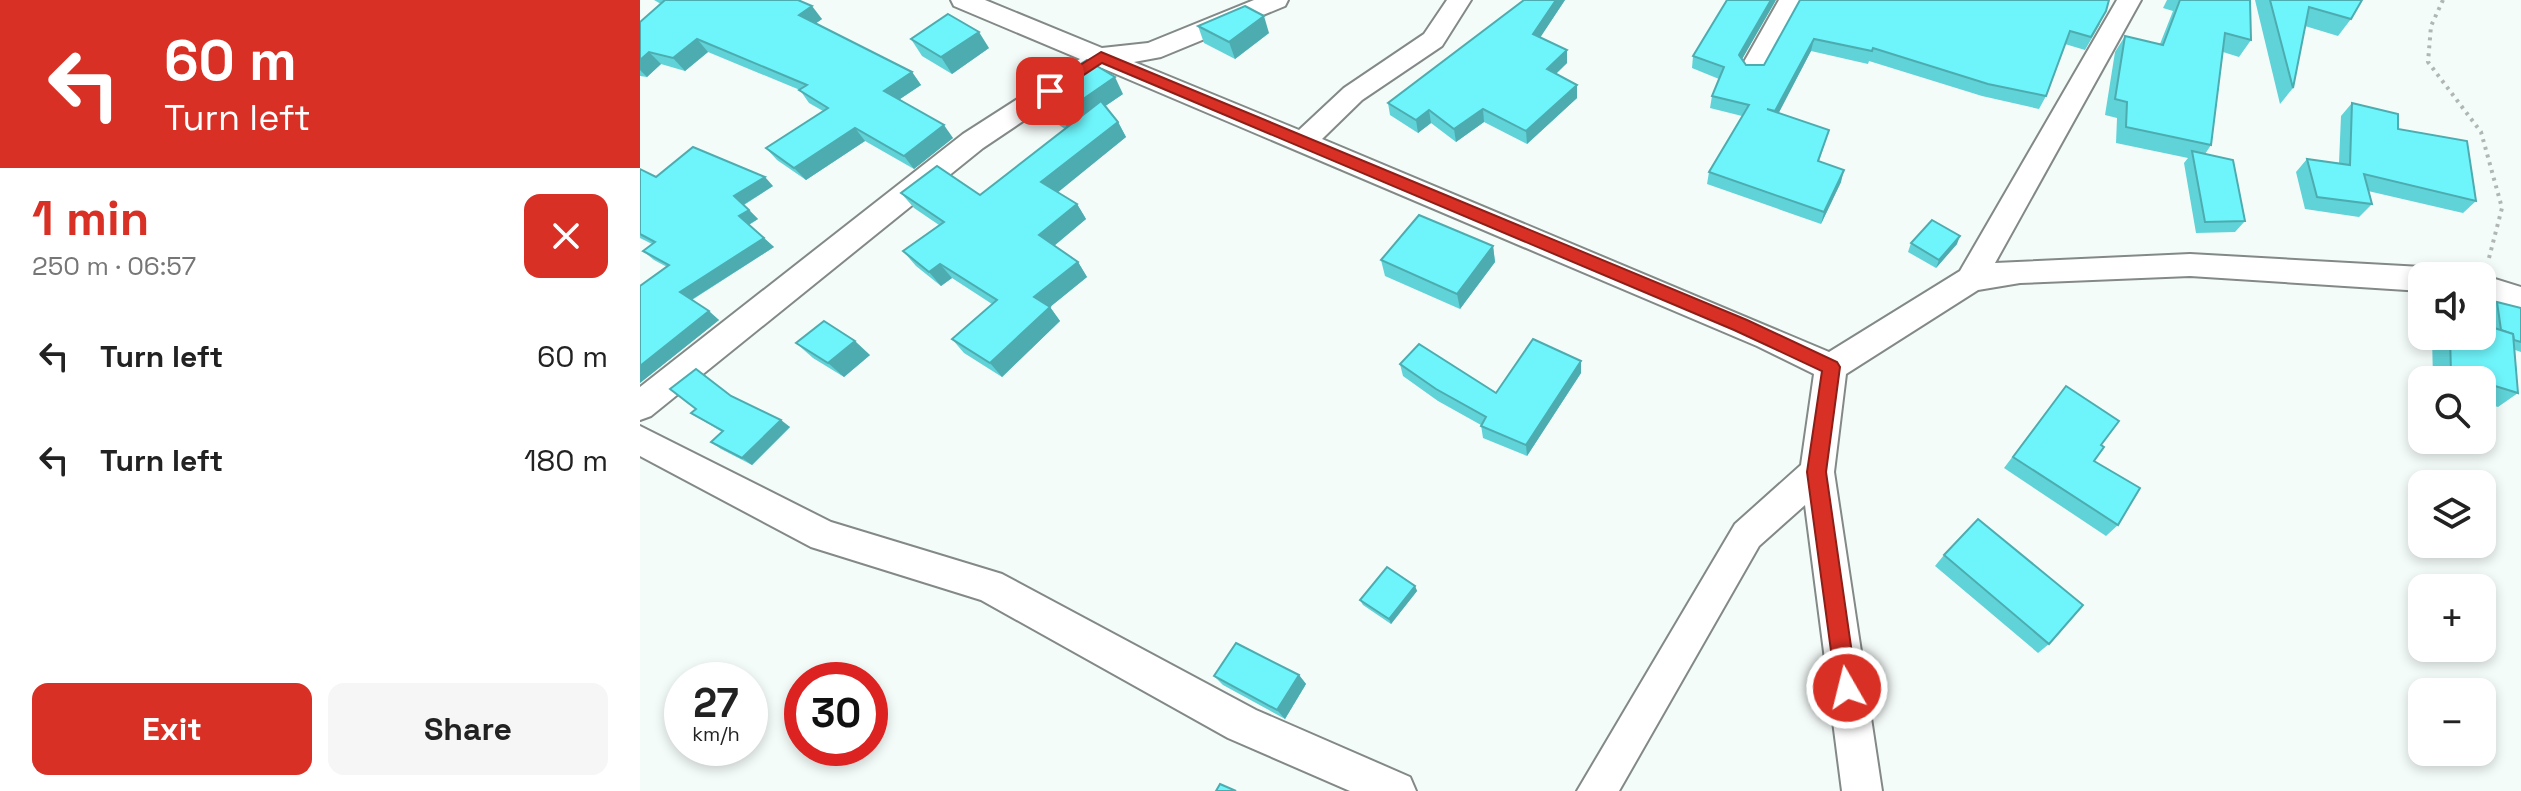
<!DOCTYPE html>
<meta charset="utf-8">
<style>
body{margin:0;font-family:"Space Grotesk",sans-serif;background:#f6f6f6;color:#222;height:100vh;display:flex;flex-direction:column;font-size:30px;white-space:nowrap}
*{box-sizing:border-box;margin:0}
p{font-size:26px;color:#767676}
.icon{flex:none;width:44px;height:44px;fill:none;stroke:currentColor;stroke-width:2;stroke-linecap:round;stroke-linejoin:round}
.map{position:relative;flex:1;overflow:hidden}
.side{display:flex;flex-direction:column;background:#fff;width:640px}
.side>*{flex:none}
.top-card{background:#d93025;color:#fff;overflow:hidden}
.tools{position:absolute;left:1768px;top:262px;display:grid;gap:16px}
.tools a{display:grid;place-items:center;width:88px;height:88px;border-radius:16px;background:#fff;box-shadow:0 4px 12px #0003;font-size:40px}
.speed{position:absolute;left:24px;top:662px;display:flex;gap:16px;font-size:40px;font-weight:700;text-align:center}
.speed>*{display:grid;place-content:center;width:104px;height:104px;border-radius:50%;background:#fff;box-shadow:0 4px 12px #0003;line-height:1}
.speed small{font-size:20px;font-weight:400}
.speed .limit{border:12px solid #d22;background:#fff;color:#111}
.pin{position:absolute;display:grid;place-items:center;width:68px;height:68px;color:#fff;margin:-34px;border-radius:16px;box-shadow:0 4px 12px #0006}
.me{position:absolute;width:88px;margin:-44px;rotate:352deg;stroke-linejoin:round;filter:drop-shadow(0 0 6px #0008)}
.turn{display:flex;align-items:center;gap:28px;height:168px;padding:0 32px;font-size:36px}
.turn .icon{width:104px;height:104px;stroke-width:2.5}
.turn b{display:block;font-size:56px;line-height:68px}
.round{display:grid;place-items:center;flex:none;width:84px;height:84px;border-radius:16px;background:#f6f6f6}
.summary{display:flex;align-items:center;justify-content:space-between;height:136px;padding:0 32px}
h1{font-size:48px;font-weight:800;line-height:60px;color:#d93025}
.action{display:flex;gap:16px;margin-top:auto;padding:16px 32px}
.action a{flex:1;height:92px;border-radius:16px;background:#d93025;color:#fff;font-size:32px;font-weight:800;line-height:92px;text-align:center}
.action a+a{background:#f6f6f6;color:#222}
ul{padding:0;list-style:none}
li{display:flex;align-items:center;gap:24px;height:104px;padding:0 32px}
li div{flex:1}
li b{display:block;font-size:30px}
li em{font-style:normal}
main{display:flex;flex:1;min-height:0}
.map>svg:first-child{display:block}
</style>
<main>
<section class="side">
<div class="top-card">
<div class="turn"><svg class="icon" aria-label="left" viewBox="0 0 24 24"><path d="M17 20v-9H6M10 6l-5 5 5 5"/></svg><div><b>60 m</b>Turn left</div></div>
</div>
<div class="summary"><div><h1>1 min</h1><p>250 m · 06:57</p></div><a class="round" style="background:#d93025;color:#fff"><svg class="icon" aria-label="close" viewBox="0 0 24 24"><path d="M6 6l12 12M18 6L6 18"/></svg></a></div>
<ul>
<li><svg class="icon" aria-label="left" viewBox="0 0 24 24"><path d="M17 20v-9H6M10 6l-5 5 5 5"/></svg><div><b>Turn left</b></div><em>60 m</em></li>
<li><svg class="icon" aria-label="left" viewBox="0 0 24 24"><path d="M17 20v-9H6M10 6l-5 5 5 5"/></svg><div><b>Turn left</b></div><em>180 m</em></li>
</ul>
<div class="action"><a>Exit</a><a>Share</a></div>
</section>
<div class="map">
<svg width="1881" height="791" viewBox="0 0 1881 791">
<rect width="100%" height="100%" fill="#f4fcf9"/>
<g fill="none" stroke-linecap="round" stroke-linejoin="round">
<g stroke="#828986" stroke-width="4">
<g id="street">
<polygon points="311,0 345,0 462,48 508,43 614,0 648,0 645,6 521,57 494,62 659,130 704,88 784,34 807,0 831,0 802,46 722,100 682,139 1189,352 1320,271 1477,0 1501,0 1355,263 1550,254 1782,267 1793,271 1795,276 1782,276 1782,291 1550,276 1380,283 1338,290 1206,374 1194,472 1242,791 1202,791 1165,505 1119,546 979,791 937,791 1095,524 1161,465 1174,374 1117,346 462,68 343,148 11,416 0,420 0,387 323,134 440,59 314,6"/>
<polygon points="1139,0 1163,0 1122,75 1104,75 1100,69"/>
<polygon points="1842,275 1881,287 1881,311 1842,299"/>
<polygon points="0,426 191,522 362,574 616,710 770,777 776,791 710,791 588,738 341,600 171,547 0,456"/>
</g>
</g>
<polyline stroke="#b0b6b4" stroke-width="4" stroke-dasharray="3 5" stroke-linecap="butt" points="1803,0 1791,26 1788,62 1841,132 1862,208 1849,258"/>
<use href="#street" fill="#fff" fill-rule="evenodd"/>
</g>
<g fill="#5fd3d8">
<polygon points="14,0 158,0 182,19 175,24 272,72 281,85 260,99 313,138 274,169 225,141 166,180 137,160 126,148 183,111 169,103 160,90 68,52 45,71 21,64 7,77 0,76 0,22 21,4"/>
<polygon points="884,0 925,0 900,37 927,50 927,63 916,74 937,98 887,144 844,122 816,142 791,123 778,133 750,115 748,103"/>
<polygon points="1136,0 1102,59 1106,65 1124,65 1160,0 1460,24 1445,50 1425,44 1406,96 1399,109 1342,96 1229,61 1228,64 1171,51 1138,113 1189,130 1179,161 1201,182 1181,224 1067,184 1069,172 1102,116 1070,108 1072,96 1079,79 1052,68 1053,56"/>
<polygon points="1527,0 1610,0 1611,40 1599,57 1583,52 1571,145 1565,154 1605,221 1595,232 1556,233 1544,163 1548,158 1476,143 1477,118 1465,115 1475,52 1485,36 1520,44 1533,11 1523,8"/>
<polygon points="1615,0 1722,0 1711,19 1698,36 1665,26 1653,88 1640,104"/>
<polygon points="558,26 629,33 595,59 564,43"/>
<polygon points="271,39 349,48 312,74 282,56"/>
<polygon points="483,94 465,106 478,122 486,137 417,192 437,204 446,219 414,246 438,262 447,277 410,307 420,321 362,377 324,353 312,339 352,304 312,278 301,286 276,266 263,251 299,225 274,208 261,193 340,195 425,129 401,113 391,96"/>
<polygon points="1712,103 1758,129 1836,201 1823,213 1728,191 1732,204 1719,217 1665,209 1656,172 1667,159 1699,163 1701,116"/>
<polygon points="0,169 16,177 133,186 104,205 118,219 109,225 134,247 52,300 79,320 0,383 27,267 14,260 3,251 12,244 0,238"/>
<polygon points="1271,243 1317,244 1296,268 1268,252"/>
<polygon points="853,246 855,262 820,309 745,276 741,260"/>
<polygon points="1857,302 1881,308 1881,352 1875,350 1878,393 1858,407 1842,402 1842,380 1793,380 1792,336 1842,336 1849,327 1847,310"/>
<polygon points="156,343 230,355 204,377 173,358"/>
<polygon points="760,364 856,393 941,373 887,456 843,438 841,425 798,401 763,376"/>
<polygon points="1426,386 1461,445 1454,461 1478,525 1466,536 1364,468"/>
<polygon points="92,396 150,427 112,465 81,449 71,442 82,432 51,413"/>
<polygon points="1304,555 1409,644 1398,653 1295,566"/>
<polygon points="775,586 777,591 751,624 723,605 720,600"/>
<polygon points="659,675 666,684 645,719 583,685 574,676"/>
</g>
<g fill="#4dacb0">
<polygon points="916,0 925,0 894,47 893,34"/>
<polygon points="1131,0 1136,0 1097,68 1099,55"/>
<polygon points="172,6 182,19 169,28 159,15"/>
<polygon points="624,16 629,33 595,59 589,42"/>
<polygon points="339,32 349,48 312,74 301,57"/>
<polygon points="57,39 68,52 45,71 33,58"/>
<polygon points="1174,39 1171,51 1133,124 1135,111"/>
<polygon points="927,50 927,63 907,82 907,69"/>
<polygon points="9,52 21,64 7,77 0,70 0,60"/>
<polygon points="272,72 281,85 254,103 244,91"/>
<polygon points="475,77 483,94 429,131 420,115"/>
<polygon points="937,85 937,98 887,144 886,131"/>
<polygon points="843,109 844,122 816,142 814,129"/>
<polygon points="789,110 791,123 778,133 776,120"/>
<polygon points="478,122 486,137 411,198 401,182"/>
<polygon points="304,125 313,138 274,169 264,156"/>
<polygon points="215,128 225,141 166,180 154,168"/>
<polygon points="1204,170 1201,182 1181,224 1184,212"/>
<polygon points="125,177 133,186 103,205 94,196"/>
<polygon points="437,204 446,219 409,250 399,235"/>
<polygon points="109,210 118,219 108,225 99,216"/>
<polygon points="1320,236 1317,244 1296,268 1299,260"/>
<polygon points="124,238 134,247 51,300 40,292"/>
<polygon points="853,246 855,262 820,309 817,294"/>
<polygon points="438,262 447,277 410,307 420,321 362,377 350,363 394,297"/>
<polygon points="300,264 312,278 301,286 289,272"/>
<polygon points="69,311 79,320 0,383 0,366"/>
<polygon points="215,341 230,355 204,377 188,363"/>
<polygon points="941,361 941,373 887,456 886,445"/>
<polygon points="141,420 150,427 112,465 102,458"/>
<polygon points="775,586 777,591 751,624 749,619"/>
<polygon points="659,675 666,684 645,719 637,710"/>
</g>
<g fill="#6ef5fb" stroke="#4dacb0" stroke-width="2">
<polygon points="25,0 158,0 172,6 159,15 272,72 244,91 304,125 264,156 215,128 154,168 126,148 188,108 159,90 167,85 57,39 33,58 9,52 0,60 0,22"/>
<polygon points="884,0 916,0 893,34 927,50 907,69 937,85 886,131 843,109 814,129 789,110 776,120 748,103"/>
<polygon points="1087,0 1131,0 1099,55 1106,65 1124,65 1160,0 1469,0 1466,11 1451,37 1430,31 1406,96 1348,84 1233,48 1232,51 1174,39 1135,111 1127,109 1189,130 1178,161 1204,170 1184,212 1069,172 1109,105 1072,96 1084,67 1053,56"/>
<polygon points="1540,0 1610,0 1611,40 1585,33 1571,145 1486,127 1487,102 1475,99 1485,36 1523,45"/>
<polygon points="1630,0 1722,0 1711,19 1669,7 1653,88"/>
<polygon points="605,6 624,16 589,42 558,26"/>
<polygon points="308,14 339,32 301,57 271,39"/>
<polygon points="447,60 475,77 420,115 391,96"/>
<polygon points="461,101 478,122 401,182 437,204 399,235 438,262 394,297 410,307 350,363 312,339 357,300 300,264 289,272 263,251 304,222 261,193 297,166 340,195"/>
<polygon points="1712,103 1758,114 1758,129 1827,141 1836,201 1724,174 1732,204 1677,197 1667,159 1710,165"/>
<polygon points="53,147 125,177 94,196 109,210 99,216 124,238 40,292 69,311 0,366 0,286 29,265 3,251 15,242 0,234 0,169 16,177"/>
<polygon points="1552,151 1593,160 1605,221 1565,222"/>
<polygon points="779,215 853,246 817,294 741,260"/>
<polygon points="1292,220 1320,236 1299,260 1271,243"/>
<polygon points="1857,302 1881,308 1881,342 1874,340 1873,334 1861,330"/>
<polygon points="184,321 215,341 188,363 156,343"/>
<polygon points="1842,324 1873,334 1878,393 1842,382 1842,380 1834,380 1811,373 1810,336 1842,336"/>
<polygon points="893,339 941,361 886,445 841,426 846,417 796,389 760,364 779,344 856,393"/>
<polygon points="56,369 91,396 141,420 102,458 71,442 83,431 51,413 56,409 30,389"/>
<polygon points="1426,386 1479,421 1461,445 1464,447 1454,461 1500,488 1478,525 1373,457"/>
<polygon points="1338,519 1443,605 1409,644 1304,555"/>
<polygon points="747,567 775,586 749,619 720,600"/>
<polygon points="596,643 659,675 637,710 574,676"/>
<polygon points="580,784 596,791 576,791"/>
</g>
<polygon fill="#d93025" stroke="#8d1f18" stroke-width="2" points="461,52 1107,320 1197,362 1200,367 1186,472 1217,688 1214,695 1207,698 1199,695 1196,688 1167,472 1182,371 1094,330 462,63 415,94 405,94 405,87"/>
</svg>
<div class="tools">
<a><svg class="icon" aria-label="sound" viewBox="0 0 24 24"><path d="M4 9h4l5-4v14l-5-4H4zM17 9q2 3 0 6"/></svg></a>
<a><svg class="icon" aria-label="search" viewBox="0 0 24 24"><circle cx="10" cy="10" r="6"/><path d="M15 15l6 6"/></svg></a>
<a><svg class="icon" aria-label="layers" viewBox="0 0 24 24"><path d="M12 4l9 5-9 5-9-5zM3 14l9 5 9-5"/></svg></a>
<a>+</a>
<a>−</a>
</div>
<div class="speed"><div>27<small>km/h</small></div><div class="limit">30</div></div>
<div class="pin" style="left:410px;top:91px;background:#d93025"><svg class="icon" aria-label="arrive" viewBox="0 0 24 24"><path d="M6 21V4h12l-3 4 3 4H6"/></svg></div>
<svg class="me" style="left:1207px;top:688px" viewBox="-20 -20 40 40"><circle r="17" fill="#d93025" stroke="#fff" stroke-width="3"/><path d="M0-11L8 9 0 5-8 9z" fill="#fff"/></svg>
</div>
</main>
